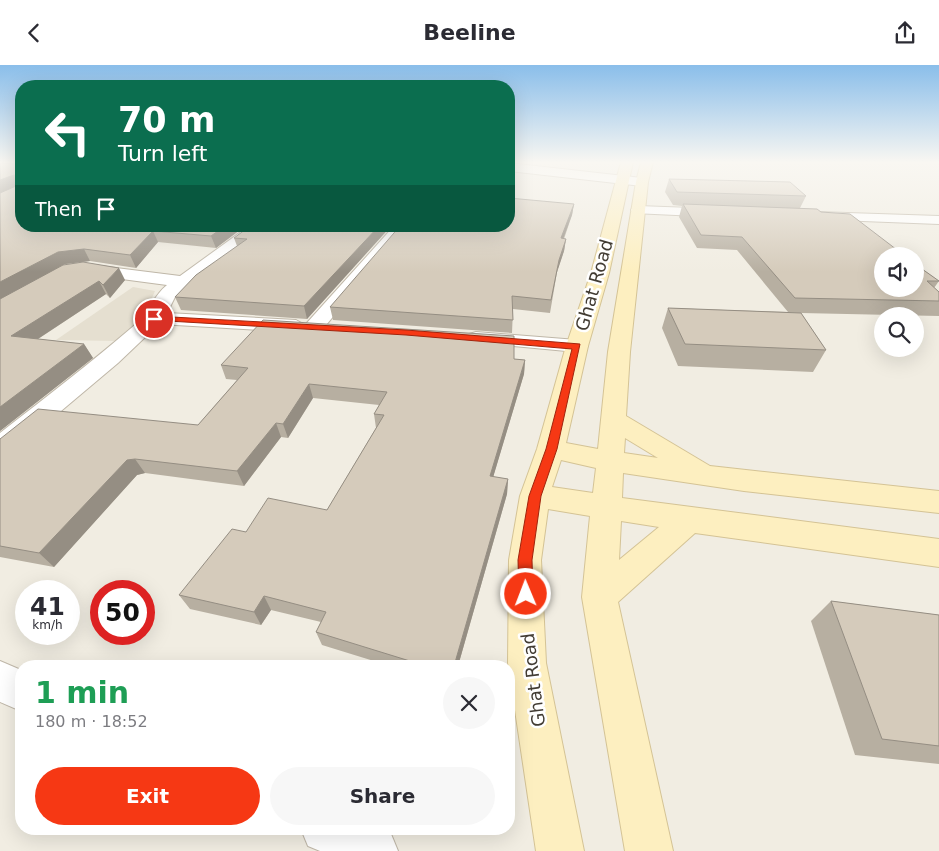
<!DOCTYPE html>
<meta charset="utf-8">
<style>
body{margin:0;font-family:"DejaVu Sans",sans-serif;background:#f7f7f7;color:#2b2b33;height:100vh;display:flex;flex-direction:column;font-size:19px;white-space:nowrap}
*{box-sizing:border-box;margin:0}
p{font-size:16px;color:#7c7c81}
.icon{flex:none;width:28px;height:28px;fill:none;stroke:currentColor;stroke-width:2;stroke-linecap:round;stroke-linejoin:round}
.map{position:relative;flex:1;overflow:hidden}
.panel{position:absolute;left:15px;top:595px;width:500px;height:175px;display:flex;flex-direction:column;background:#fff;border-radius:20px;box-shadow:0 5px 20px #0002}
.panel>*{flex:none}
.banner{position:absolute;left:15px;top:15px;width:500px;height:152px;border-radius:20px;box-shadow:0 5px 20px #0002;background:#0b6e4f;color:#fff;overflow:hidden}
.tools{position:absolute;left:874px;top:182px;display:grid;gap:10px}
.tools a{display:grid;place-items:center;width:50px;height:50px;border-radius:50%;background:#fff;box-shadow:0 5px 20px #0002;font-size:25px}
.speed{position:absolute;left:15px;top:515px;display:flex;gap:10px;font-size:25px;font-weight:700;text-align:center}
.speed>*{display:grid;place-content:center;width:65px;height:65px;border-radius:50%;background:#fff;box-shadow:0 5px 20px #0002;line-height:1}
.speed small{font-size:12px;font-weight:400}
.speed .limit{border:8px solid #d22;background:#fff;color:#111}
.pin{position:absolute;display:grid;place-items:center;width:42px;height:42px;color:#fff;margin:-21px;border:2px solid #fff;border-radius:50%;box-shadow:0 1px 5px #0007}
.me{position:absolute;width:55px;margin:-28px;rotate:359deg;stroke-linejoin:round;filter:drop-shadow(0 0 4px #0008)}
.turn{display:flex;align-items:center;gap:18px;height:105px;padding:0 20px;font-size:22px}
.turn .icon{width:65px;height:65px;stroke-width:2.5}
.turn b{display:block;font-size:35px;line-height:42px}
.then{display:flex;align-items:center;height:48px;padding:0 20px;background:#0003;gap:10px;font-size:19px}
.round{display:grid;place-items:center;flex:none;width:52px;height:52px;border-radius:26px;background:#f7f7f7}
.head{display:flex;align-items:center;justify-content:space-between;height:85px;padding:0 20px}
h1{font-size:30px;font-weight:700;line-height:38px;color:#1e9e55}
.primary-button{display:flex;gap:10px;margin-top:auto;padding:10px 20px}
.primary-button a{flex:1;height:58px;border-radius:30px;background:#f63814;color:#fff;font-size:20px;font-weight:700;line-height:58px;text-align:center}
.primary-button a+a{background:#f7f7f7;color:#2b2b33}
header{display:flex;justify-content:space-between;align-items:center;height:65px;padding:0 20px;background:#fff;font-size:22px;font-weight:700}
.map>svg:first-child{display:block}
</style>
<header><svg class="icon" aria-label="back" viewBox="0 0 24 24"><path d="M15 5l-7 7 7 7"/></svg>Beeline<svg class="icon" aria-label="share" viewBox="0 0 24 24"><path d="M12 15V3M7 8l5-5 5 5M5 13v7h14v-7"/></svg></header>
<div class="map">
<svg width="939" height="786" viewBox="0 0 939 786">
<rect width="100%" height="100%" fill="#f1ede2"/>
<polygon fill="#e5dfd0" points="133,222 155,226 144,251 117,276 56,275"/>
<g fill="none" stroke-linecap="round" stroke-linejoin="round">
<g stroke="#bfb7a8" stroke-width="2">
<g id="street">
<polygon points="509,98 642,113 648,117 642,121 509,106"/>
<polygon points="638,141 719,144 726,148 719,152 633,148 631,145 633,142"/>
<polygon points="817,147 939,151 939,159 812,154 810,151"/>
<path d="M 249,161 L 266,161 L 175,232 L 167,248 L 296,255 L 305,260 L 394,161 L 409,161 L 321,266 L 314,268 L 305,263 L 296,267 L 159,259 L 118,298 L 10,389 L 0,391 L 0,368 C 46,332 92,297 136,259 C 149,247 154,230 167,220 L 84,209 L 78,208 L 75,204 L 78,200 L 84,199 L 180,211 Z"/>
<polygon points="476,267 577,275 585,276 588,281 585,286 577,287 469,277 465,273 469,269"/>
<polygon points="0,596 21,605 21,646 0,637"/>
<polygon points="301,764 380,764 391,769 398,786 320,786 308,781"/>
</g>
</g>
<g stroke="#d4c395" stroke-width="2">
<path id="secondary" d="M 621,97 L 633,97 L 609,208 L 588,281 L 566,378 L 598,384 L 608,287 L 636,117 L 641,97 L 653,97 L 648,117 L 630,287 L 626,351 L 710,401 L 939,426 L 939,448 L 744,426 L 623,408 L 622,433 L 939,474 L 939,502 L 695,468 L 618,537 L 673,786 L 625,786 L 582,532 L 590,451 L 548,444 L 541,495 L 546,598 L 584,786 L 536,786 L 508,598 L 509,495 L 520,431 L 537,384 L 566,281 L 591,208 ZM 625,373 L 658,393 L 624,388 ZM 561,395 L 596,403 L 593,428 L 552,422 ZM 621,456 L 659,462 L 619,495 Z"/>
</g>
<use href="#street" fill="#fff" fill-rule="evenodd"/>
<use href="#secondary" fill="#fdefc0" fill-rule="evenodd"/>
</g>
<g fill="#b7afa1">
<polygon points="0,97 21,97 245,161 216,183 158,177 136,203 90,196 65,199 54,205 125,215 110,233 106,229 38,274 84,279 93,293 0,366 0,98 17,99 17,98"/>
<polygon points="669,114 806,131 800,143 821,147 915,199 939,216 934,223 939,227 939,251 801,248 826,285 813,307 678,301 662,263 668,243 788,247 737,185 697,183 679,152 682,141 673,140 665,127"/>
<polygon points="574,139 572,150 564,174 566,174 564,186 557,207 550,248 513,244 512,268 333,255 330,242"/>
<polygon points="391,161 307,254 181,245 175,232 237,181 234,173"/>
<polygon points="514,294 525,295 524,309 493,412 508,414 507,429 458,601 390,601 322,580 316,567 321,557 271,545 261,560 190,544 179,530 246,467 327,445 376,363 374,349 379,340 313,333 288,373 281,372 244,421 145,408 137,410 54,502 0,492 0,374 198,360 237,315 226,314 221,300"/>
<polygon points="831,536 939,550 939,699 855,690 811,556"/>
</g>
<g fill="#958e83">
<polygon points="14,110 20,120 0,128 0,115"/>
<polygon points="574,139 572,150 559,185 561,173"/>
<polygon points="225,161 245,161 216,183 211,171"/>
<polygon points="379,161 391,161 307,254 304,241"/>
<polygon points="153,166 158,177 136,203 130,190"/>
<polygon points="566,174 564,186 557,207 550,248 559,195"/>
<polygon points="84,184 90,196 65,199 0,235 0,217 58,187"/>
<polygon points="119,203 125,215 110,233 103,220"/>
<polygon points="99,216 106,229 21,285 11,271"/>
<polygon points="84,279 93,293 0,366 0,342"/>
<polygon points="525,295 524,309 489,426 490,411"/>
<polygon points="309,319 313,333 288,373 283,359"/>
<polygon points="276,358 281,372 244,421 237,406"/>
<polygon points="135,394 145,408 137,410 54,502 39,488 127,395"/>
<polygon points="508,414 507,429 458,601 454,601"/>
<polygon points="264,531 271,545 261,560 254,547"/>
</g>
<g fill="#d5cbbb" stroke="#958e83">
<polygon points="17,97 21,97 21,161 225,161 211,171 153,166 130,190 84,184 58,187 0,217 0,128 16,121 17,112 14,110 0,115 0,98 17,99"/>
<polygon points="669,114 790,117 806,131 677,127"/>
<polygon points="509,133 574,139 561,173 566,174 559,195 551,235 512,231 513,255 330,242 400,161 509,161"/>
<polygon points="683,139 817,144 821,147 850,149 905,191 882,191 882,224 915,224 915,199 939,216 927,216 939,227 939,236 795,233 742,172 701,170"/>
<polygon points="250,161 379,161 304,241 175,232 196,210 247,174 234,173"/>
<polygon points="83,197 119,203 103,220 99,216 11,271 84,279 0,342 0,234 63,200"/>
<polygon points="668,243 801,248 826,285 685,279"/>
<polygon points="263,255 514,271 514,294 525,295 490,411 508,414 454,601 426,601 316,567 326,547 264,531 254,547 179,530 232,464 246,467 268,433 327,445 384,350 374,349 387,327 309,319 283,359 276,358 237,406 135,394 127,395 39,488 0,481 0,374 38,344 198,360 248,303 221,300"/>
<polygon points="831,536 939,550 939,681 882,674"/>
</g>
<linearGradient id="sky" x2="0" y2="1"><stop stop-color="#8abeea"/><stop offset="0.47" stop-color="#f9f7f2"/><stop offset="1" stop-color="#f9f7f2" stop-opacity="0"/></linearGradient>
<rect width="939" height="207" fill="url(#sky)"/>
<polygon fill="#f63814" stroke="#a0240d" points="154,251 406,265 580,279 557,384 541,431 532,495 533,529 531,534 526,536 521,534 519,529 518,495 529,431 546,384 572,284 406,270 151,255 151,252"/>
<g text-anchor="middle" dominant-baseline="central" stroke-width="5" stroke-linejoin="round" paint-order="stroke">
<g font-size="18" fill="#423c33" stroke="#fff">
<text transform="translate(594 220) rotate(-74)">Ghat Road</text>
<text transform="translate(533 615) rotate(-97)">Ghat Road</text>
</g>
</g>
</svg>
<div class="tools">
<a><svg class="icon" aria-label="sound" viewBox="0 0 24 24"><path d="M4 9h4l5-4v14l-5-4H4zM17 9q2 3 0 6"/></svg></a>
<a><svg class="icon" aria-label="search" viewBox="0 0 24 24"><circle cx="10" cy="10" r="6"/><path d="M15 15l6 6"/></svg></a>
</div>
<div class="speed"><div>41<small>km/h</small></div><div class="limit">50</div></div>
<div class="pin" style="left:154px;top:254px;background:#d93025"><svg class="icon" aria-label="arrive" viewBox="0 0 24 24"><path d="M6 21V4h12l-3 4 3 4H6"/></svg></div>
<svg class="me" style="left:526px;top:529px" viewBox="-20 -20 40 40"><circle r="17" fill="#f63814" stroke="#fff" stroke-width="3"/><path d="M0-11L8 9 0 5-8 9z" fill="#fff"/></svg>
<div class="banner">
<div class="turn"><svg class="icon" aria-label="left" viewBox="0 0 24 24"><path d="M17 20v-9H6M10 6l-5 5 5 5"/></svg><div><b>70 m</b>Turn left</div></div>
<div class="then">Then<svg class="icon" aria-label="arrive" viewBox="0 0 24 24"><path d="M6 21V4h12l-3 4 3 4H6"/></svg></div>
</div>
<section class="panel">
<div class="head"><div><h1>1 min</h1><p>180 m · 18:52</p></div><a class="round"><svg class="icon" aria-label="close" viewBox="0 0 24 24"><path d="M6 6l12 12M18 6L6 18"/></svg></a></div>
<div class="primary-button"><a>Exit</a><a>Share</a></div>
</section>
</div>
